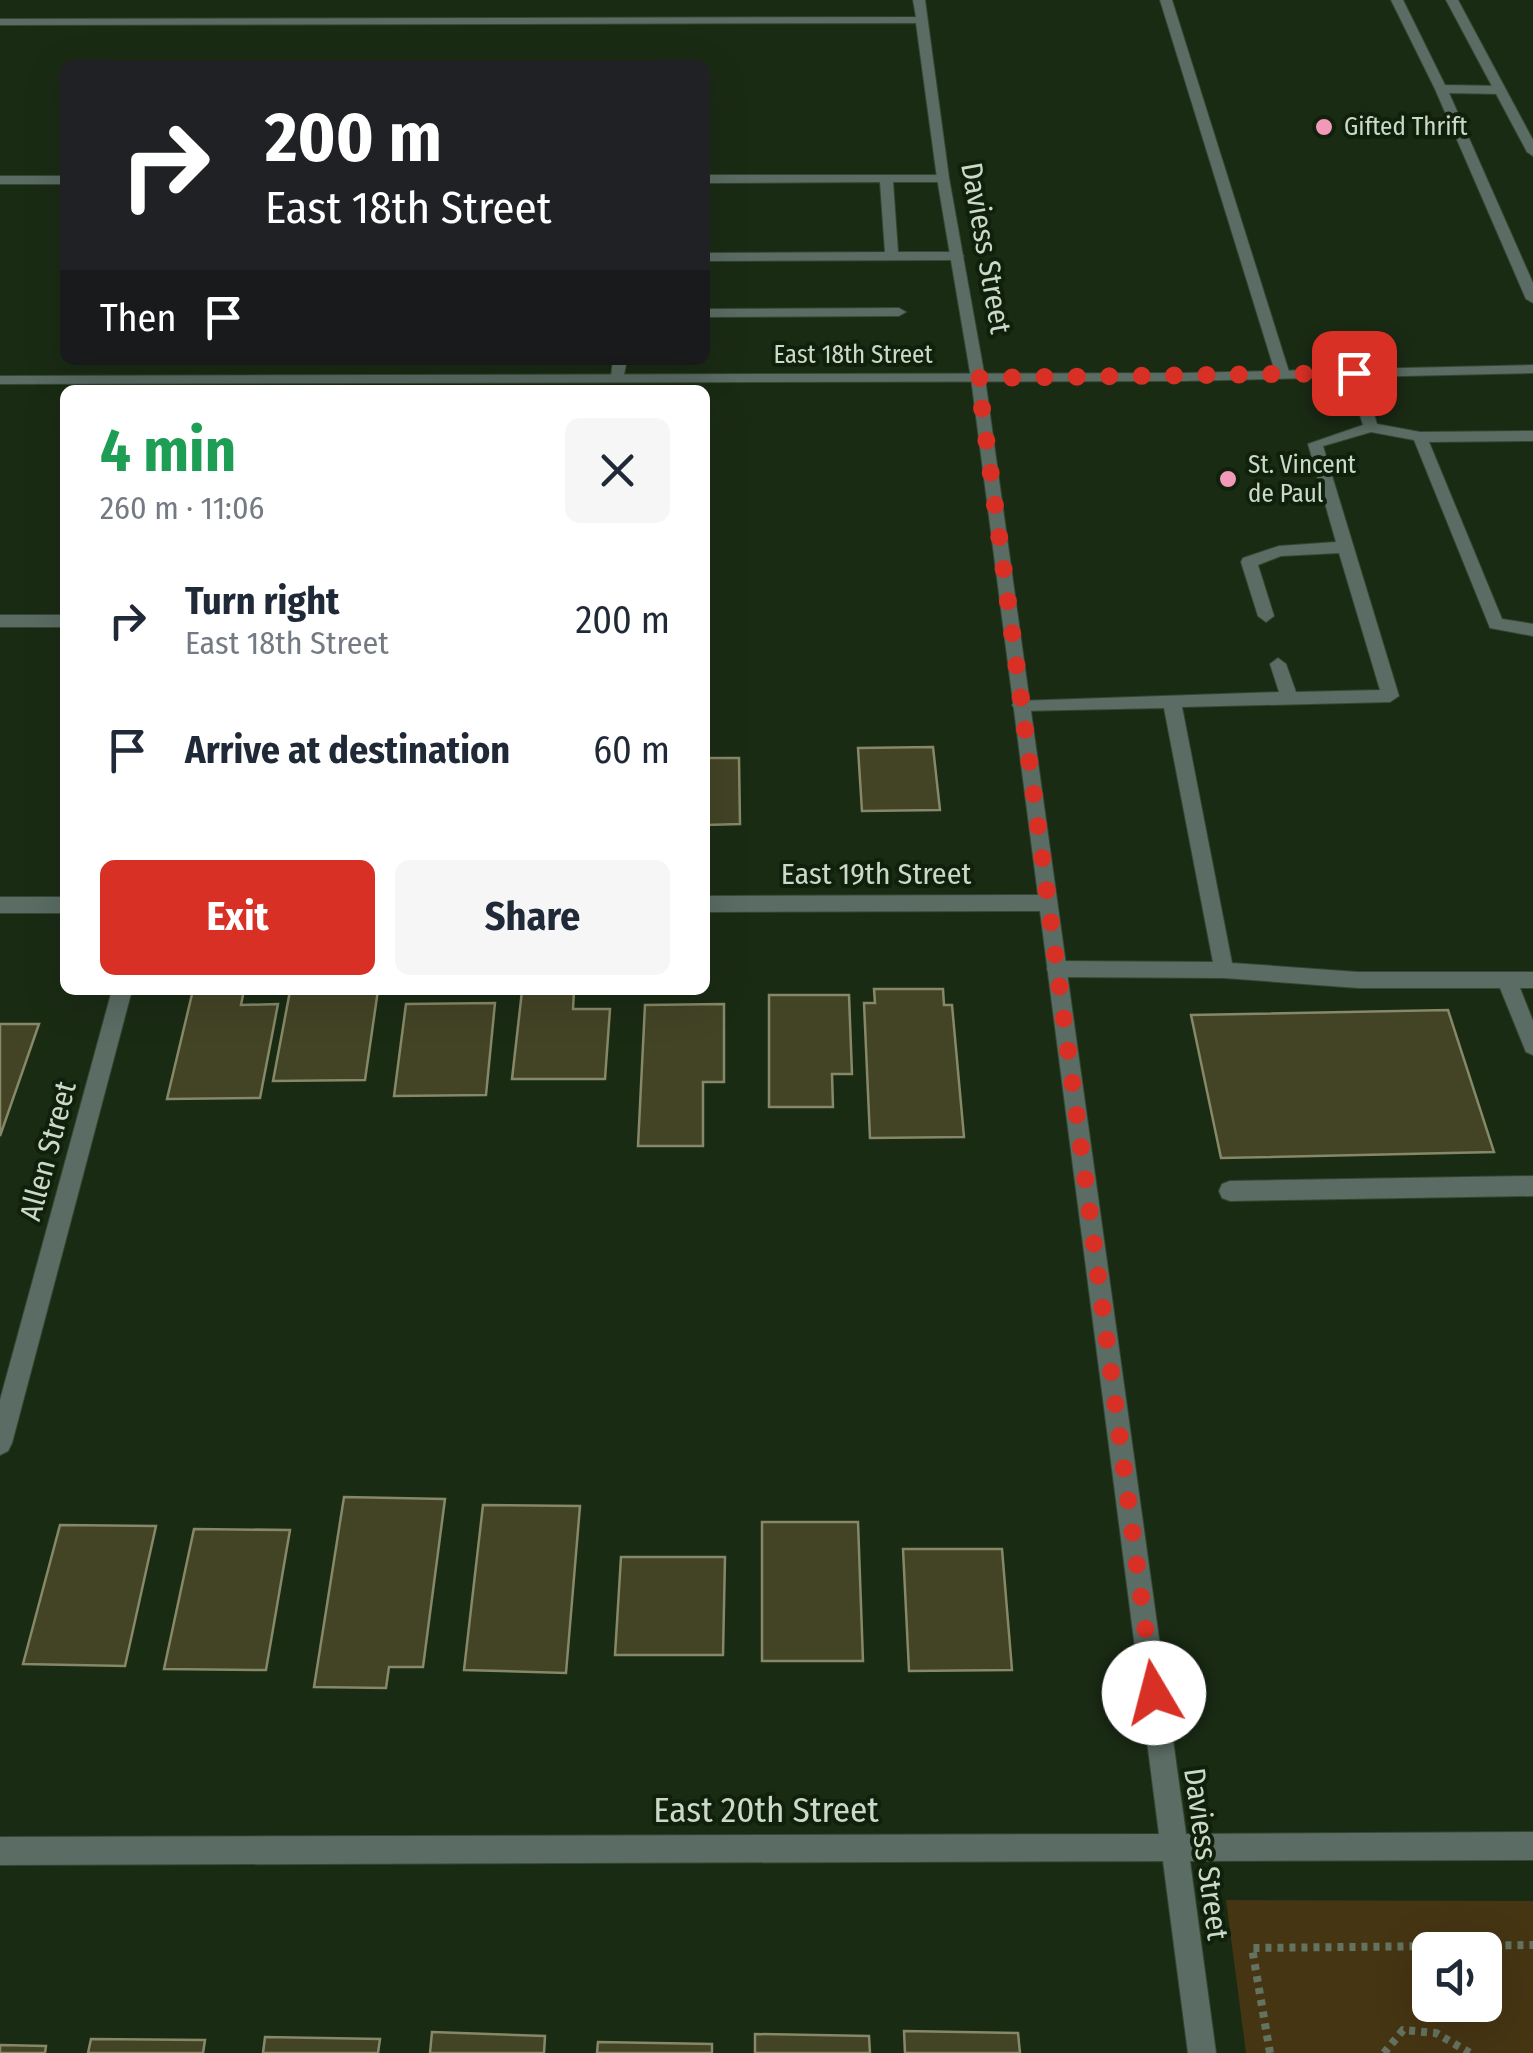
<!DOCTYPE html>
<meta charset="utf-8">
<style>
body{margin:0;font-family:"Fira Sans Condensed",sans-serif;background:#f6f6f7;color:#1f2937;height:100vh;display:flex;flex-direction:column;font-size:38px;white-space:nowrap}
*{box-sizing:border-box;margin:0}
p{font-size:32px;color:#747a83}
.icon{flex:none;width:55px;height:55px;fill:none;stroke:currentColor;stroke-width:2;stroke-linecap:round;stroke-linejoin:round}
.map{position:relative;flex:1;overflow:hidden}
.panel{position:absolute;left:60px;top:385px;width:650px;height:610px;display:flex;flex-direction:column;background:#fff;border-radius:15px;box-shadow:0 10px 40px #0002}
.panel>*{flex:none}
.guide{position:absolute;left:60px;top:60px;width:650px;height:305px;border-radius:15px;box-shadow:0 10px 40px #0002;background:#202124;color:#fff;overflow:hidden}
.buttons{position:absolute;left:1412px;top:1932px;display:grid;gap:20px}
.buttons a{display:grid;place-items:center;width:90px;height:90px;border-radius:15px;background:#fff;box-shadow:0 10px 40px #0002;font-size:50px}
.pin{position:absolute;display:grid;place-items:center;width:85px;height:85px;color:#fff;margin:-42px;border-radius:20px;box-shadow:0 5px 15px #0006}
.me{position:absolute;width:110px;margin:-55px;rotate:352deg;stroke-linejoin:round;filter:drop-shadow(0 0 8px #0008)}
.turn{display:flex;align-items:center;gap:35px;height:210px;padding:0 40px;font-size:45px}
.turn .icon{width:130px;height:130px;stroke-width:2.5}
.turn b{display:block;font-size:70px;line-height:85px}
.then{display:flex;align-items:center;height:95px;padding:0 40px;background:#0003;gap:20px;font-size:38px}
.round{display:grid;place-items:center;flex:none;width:105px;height:105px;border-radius:15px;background:#f6f6f7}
.overview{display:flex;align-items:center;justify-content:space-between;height:170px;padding:0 40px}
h1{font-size:60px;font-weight:700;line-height:75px;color:#1e9e55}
.button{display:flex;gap:20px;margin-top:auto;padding:20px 40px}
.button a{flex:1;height:115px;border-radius:15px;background:#d93025;color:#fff;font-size:40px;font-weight:700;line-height:115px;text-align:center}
.button a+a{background:#f6f6f7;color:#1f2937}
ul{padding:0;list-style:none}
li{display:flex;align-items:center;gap:30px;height:130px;padding:0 40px}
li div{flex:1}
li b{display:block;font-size:38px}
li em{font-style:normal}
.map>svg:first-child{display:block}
</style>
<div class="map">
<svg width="1533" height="2053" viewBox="0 0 1533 2053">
<rect width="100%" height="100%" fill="#1a2b14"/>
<path fill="#463513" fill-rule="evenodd" d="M 1226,1900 L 1533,1901 L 1533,2053 L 1246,2053 ZM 1430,1950 L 1485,1950 L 1485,2005 L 1430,2005 Z"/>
<g fill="#434426" stroke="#868867" stroke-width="2.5">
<polygon points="933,747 940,810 862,811 858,748"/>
<polygon points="705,758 739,758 740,824 705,825"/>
<polygon points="874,989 943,989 944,1005 952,1005 964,1137 870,1138 864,1003 875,1003"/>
<polygon points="193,990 244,990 241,1005 278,1004 260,1098 167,1099"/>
<polygon points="378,990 365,1080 273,1081 290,991"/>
<polygon points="522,991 574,991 573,1009 610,1009 605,1079 512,1079"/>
<polygon points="769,995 849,995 852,1074 832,1074 833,1107 769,1107"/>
<polygon points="495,1003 486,1095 394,1096 406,1004"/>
<polygon points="724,1004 724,1082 703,1082 703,1146 638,1146 645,1005"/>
<polygon points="1448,1010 1494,1152 1221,1158 1191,1015"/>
<polygon points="0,1024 39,1024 0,1136"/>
<polygon points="344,1497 445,1499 423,1667 389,1667 386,1688 314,1687"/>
<polygon points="483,1505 580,1506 566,1673 464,1670"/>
<polygon points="762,1522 858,1522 863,1661 762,1661"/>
<polygon points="60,1525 156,1526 125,1666 23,1664"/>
<polygon points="194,1529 290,1530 266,1670 164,1669"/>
<polygon points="903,1549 1002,1549 1012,1670 909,1671"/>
<polygon points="621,1557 725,1557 723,1655 615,1655"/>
<polygon points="904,2031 1018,2033 1020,2053 905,2053"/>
<polygon points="432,2032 545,2036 544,2053 430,2053"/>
<polygon points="755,2034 869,2036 870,2053 755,2053"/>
<polygon points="265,2037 380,2039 378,2053 263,2053"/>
<polygon points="91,2039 205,2040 203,2053 88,2053"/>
<polygon points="598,2042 712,2044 712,2053 597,2053"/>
<polygon points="0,2045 46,2046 45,2053 0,2053"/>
</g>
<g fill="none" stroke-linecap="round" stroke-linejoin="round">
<g stroke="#364731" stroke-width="2">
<g id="service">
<polygon points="1160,0 1172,0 1290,375 1288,378 1276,375"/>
<polygon points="705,175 947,175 947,181 943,182 893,182 898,252 957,252 964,256 957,260 705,261 705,253 885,252 880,182 705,183"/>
<rect x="0" y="176" width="65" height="8"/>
<polygon points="705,309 899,308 906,312 899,316 705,317"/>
<polygon points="613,360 627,360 623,379 611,376"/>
<polygon points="1354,369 1361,373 1377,424 1420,432 1533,431 1533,441 1429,442 1502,619 1533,624 1533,636 1490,628 1414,440 1371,432 1323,446 1399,696 1390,702 1182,707 1232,963 1358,972 1533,972 1533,988 1520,988 1533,1021 1533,1055 1526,1052 1500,988 1358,988 1224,978 1057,977 1050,975 1047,969 1050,963 1057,961 1213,962 1164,708 1021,711 1015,709 1012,705 1015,701 1279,692 1270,664 1278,658 1286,664 1296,692 1380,690 1339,553 1281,556 1258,565 1274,616 1266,622 1258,616 1241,562 1243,558 1279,546 1336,542 1308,444 1363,425 1347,373"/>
<rect x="0" y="615" width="65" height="12"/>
<polygon points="1533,1176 1533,1196 1230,1201 1222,1198 1219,1191 1222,1184 1230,1181"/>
</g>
</g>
<g stroke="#364731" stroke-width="2">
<g id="minor">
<polygon points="913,0 925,0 949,178 985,378 1186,1834 1533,1832 1533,1860 1190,1861 1216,2053 1188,2053 1163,1861 0,1865 0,1837 1159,1834 1040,911 705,912 705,896 1038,895 971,378 937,178 916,23 0,25 0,19 916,17"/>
<polygon points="1391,0 1403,0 1445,85 1500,86 1506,90 1500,94 1449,93 1533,283 1533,303 1526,299 1435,89"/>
<rect x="0" y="897" width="65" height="16"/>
<polygon points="112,990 132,990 12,1443 8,1451 0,1455 0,1400"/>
</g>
</g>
<g stroke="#364731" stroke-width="2">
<g id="tertiary">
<polygon points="1446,0 1458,0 1533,140 1533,156 1527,152"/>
<polygon points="1533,365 1533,373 1183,381 0,384 0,376 1183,373"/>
</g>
</g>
<g stroke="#64735f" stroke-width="8" stroke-dasharray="6 6" stroke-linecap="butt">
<polyline points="1270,2053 1252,1948 1533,1945"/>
<polyline points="1384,2053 1403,2030 1436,2033 1470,2053"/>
</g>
<use href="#service" fill="#5a6c64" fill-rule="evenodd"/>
<use href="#minor" fill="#5a6c64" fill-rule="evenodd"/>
<use href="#tertiary" fill="#5a6c64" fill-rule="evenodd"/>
</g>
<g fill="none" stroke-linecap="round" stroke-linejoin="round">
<polyline stroke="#d93025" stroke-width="18" stroke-dasharray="0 32.4" points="1154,1693 978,378 1354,373"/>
</g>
<g fill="#f09ab7" stroke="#10210b" stroke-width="4">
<circle cx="1324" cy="127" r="10"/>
<circle cx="1228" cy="479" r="10"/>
</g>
<g text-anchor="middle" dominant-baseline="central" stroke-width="8" stroke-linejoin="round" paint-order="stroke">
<g font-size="25" fill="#ccd8c9" stroke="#10210b" text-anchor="start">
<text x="1344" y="127">Gifted Thrift</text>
<text x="1248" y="465">St. Vincent<tspan x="1248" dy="29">de Paul</tspan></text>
</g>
<g font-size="25" fill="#ccd8c9" stroke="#10210b">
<text x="853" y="355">East 18th Street</text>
</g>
<g font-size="30" fill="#ccd8c9" stroke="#10210b">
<text transform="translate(986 248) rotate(80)">Daviess Street</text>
<text x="876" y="874">East 19th Street</text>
<text transform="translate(48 1151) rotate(-75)">Allen Street</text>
<text transform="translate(1206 1854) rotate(82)">Daviess Street</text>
</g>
<g font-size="35" fill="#ccd8c9" stroke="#10210b">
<text x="766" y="1810">East 20th Street</text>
</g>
</g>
</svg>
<div class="buttons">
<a><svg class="icon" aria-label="sound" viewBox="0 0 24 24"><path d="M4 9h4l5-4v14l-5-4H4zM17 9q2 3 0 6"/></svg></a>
</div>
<div class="pin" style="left:1354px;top:373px;background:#d93025"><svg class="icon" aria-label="arrive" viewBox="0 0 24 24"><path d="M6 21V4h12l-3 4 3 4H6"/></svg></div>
<svg class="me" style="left:1154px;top:1693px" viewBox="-20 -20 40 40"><circle r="19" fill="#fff"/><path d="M0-13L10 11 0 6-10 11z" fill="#d93025"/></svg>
<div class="guide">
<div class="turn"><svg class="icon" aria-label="right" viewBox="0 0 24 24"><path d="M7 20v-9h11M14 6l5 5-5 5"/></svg><div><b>200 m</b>East 18th Street</div></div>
<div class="then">Then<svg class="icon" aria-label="arrive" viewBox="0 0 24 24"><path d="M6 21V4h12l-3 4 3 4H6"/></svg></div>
</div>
<section class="panel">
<div class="overview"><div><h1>4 min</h1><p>260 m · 11:06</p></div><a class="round"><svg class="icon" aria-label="close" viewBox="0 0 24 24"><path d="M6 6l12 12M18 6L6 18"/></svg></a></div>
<ul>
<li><svg class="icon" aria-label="right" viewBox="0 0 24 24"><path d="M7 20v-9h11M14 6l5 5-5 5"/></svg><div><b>Turn right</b><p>East 18th Street</p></div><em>200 m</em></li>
<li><svg class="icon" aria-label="arrive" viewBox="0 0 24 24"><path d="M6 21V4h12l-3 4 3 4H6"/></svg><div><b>Arrive at destination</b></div><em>60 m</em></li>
</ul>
<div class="button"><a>Exit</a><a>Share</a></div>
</section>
</div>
